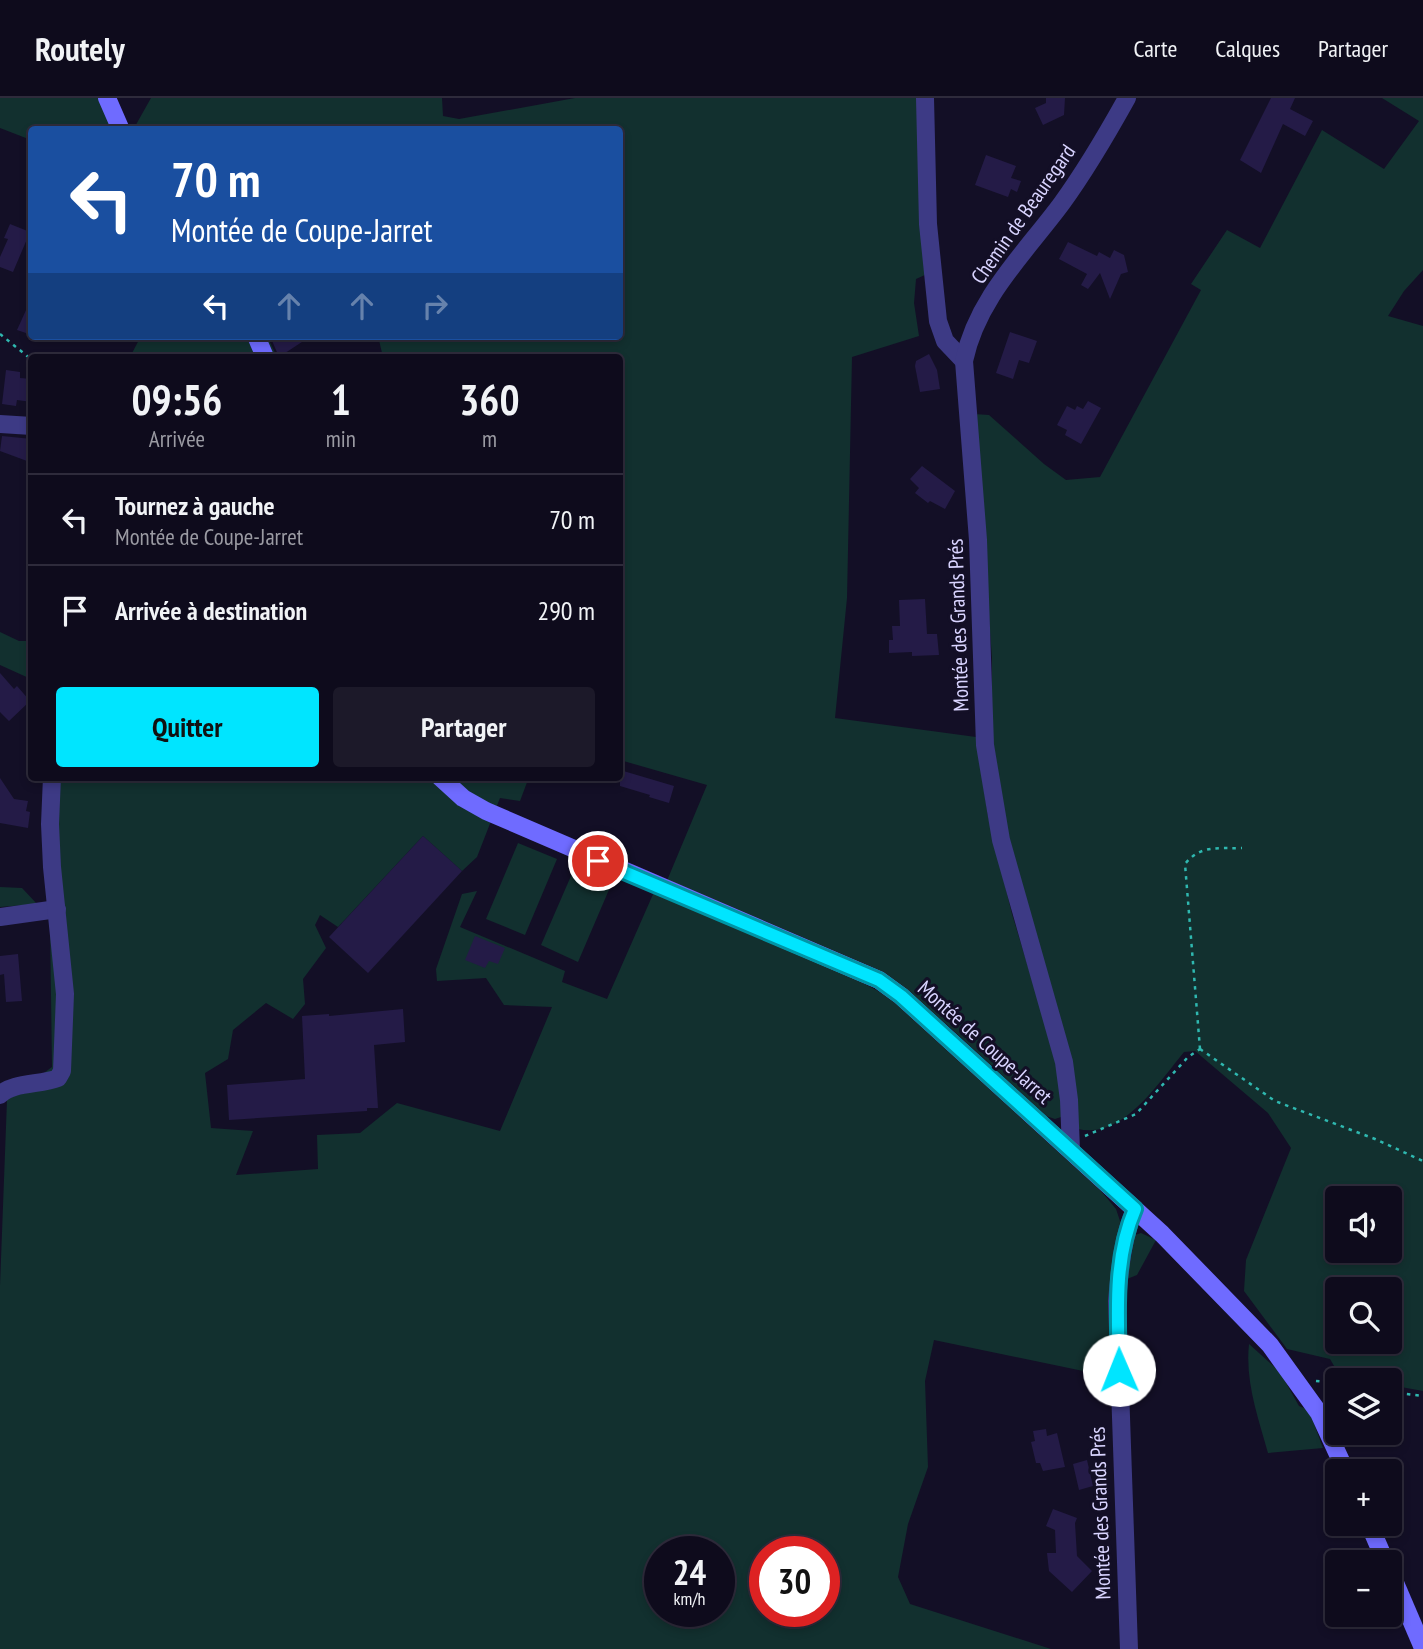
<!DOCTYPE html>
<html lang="fr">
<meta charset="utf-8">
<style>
body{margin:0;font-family:"PT Sans Narrow",sans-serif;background:#1c1929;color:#f1f3f6;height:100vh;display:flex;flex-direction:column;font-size:26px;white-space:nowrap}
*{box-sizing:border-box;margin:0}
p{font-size:23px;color:#9b9ba3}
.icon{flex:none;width:38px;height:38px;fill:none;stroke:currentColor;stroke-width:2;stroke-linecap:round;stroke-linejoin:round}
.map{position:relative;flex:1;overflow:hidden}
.drawer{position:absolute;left:28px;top:256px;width:595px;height:427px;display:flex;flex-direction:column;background:#0e0b1c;border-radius:7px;box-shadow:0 4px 10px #0003,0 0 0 2px #2e2b3b}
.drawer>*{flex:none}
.banner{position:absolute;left:28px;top:28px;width:595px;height:214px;border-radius:7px;box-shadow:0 4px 10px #0003,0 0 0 2px #2e2b3b;background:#1a4fa0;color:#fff;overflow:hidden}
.fabs{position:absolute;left:1325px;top:1088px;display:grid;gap:14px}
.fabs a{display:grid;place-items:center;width:77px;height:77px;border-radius:7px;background:#0e0b1c;box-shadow:0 4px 10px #0003,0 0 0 2px #2e2b3b;font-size:35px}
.speed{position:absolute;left:644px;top:1438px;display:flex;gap:14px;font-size:35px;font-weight:700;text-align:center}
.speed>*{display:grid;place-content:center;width:91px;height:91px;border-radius:50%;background:#0e0b1c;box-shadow:0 4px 10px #0003,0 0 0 2px #2e2b3b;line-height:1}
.speed small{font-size:18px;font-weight:400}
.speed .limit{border:10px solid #d22;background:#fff;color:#111}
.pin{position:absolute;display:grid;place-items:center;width:60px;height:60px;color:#fff;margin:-30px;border:4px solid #fff;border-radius:50%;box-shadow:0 2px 7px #0007}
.me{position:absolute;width:77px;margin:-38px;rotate:359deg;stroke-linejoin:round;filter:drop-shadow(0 0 5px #0008)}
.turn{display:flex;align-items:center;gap:24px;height:147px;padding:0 28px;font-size:32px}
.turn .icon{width:91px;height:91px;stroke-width:2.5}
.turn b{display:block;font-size:49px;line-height:60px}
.lanes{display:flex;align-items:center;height:66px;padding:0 28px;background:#0003;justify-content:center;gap:35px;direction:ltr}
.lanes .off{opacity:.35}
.eta{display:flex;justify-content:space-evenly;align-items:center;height:119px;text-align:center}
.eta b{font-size:42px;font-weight:600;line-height:49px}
.primary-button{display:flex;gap:14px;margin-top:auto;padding:14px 28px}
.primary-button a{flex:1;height:80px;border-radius:7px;background:#00e5ff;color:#111;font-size:28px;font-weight:600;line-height:80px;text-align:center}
.primary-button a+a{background:#1c1929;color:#f1f3f6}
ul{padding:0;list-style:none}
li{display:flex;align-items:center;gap:21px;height:91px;padding:0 28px;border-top:2px solid #2e2b3b}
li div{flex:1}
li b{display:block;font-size:26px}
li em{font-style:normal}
header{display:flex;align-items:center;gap:42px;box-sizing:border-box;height:98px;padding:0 35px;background:#0e0b1c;border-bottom:2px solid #2e2b3b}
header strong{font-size:33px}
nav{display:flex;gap:38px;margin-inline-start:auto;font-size:24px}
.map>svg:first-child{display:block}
</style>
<header>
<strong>Routely</strong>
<nav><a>Carte</a><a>Calques</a><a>Partager</a></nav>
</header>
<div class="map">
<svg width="1423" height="1551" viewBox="0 0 1423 1551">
<rect width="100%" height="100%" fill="#130f26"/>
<g fill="#12302f" fill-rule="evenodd">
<polygon points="0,0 98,0 112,31 32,32 31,42 0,30"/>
<polygon points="151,0 442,0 443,18 459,21 575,0 918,0 927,176 916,181 914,205 919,238 852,259 847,500 835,620 976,639 988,718 1012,816 1054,954 1064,1014 1061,1019 1055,1021 1046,1018 947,927 906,895 666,785 707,687 620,662 620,259 383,259 378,238 620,238 620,32 133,32"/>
<path d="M 1382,0 L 1423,0 L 1423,172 L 1404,193 L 1388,218 L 1423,228 L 1423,1293 L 1390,1287 L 1390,1283 L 1367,1283 L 1340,1278 L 1330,1261 L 1287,1251 L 1244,1193 L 1246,1162 L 1291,1050 L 1268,1015 L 1195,953 L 1184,954 C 1159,984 1123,1042 1078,1031 L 1010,749 L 992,637 L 992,560 L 974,316 L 989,317 L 1044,366 L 1066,382 L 1100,379 L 1201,192 L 1191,186 L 1227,132 L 1260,150 L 1322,32 L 1384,71 L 1419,23 ZM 1337,1101 L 1390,1101 L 1390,1153 L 1337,1153 ZM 1337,1192 L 1390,1192 L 1390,1244 L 1337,1244 Z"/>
<polygon points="141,238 267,238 277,259 130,259"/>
<polygon points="0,534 19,543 31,543 31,581 0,567"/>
<path d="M 48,679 L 529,679 L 520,703 L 500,700 L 477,759 L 462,773 L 423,738 L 338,829 L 320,817 L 315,827 L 326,850 L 303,881 L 305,906 L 293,921 L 266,905 L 233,932 L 228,961 L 205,975 L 211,1030 L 253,1033 L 236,1077 L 318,1071 L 317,1037 L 360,1035 L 397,1005 L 500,1033 L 552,909 L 504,907 L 486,880 L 437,883 L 436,871 L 462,796 L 477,793 L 460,829 L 565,873 L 562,884 L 607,901 L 654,794 L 843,874 L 891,900 L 913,917 L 1096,1087 L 1116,1111 L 1120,1123 L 1112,1279 L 934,1242 L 925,1283 L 928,1369 L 908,1426 L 898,1479 L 910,1506 L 1051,1551 L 0,1551 L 0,1188 L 7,1002 L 52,969 ZM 660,1454 L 719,1454 L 719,1514 L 660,1514 ZM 765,1454 L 824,1454 L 824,1514 L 765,1514 Z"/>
<polygon points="518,745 557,761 525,837 486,821"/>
<polygon points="574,771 611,787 578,864 541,847"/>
<polygon points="0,789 22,790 37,806 0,809"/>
<polygon points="1141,1135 1156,1142 1137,1177 1127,1181 1135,1137"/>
<path d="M 1249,1246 L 1280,1274 L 1299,1308 L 1309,1312 L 1323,1350 L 1268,1355 C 1258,1319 1245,1284 1249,1246 Z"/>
</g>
<g fill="#241b47">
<polygon points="1046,0 1065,0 1064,17 1043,27 1035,10 1046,5"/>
<polygon points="1271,0 1295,0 1290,11 1313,23 1305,38 1283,26 1261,75 1240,62"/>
<polygon points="986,57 1016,68 1011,80 1021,83 1017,94 1011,91 1008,99 975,87"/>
<polygon points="10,126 30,134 13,174 0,169 0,159 8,141 4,140"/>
<polygon points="1068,144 1097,158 1099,154 1110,160 1114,152 1124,157 1128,174 1121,176 1110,201 1100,175 1088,191 1081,187 1087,176 1059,161"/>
<polygon points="32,199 32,237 17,232"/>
<polygon points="1010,234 1037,243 1029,265 1019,262 1013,281 996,275"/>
<polygon points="270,238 311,238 279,259"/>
<polygon points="929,256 937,272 940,291 920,294 915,268 916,263"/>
<polygon points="6,272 20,274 20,280 32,281 32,304 17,302 16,308 2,306"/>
<polygon points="1088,303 1101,310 1081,346 1065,337 1067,332 1057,327 1067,308 1075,312 1077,308 1083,311"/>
<polygon points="2,338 32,341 32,350 27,363 0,353"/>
<polygon points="922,368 955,393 945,411 930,403 928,405 915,395 919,390 910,381"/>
<polygon points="925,501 927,536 937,536 939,557 912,558 912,554 889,555 889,542 893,542 892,528 900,528 899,502"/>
<polygon points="0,575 14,591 17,588 30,603 9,623 0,614"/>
<polygon points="620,672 674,688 669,705 649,699 650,697 620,688"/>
<polygon points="0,680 14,701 28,703 26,713 30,714 28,730 0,725"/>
<polygon points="423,738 462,773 368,875 329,839"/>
<polygon points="475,838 505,850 498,866 489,863 485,870 465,862"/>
<polygon points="18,856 22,903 6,904 4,876 0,877 0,858"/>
<polygon points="403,911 405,944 374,947 378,1010 367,1010 367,1013 229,1022 227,987 305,981 302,918 329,916 329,918"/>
<polygon points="1046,1331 1047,1338 1057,1335 1065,1369 1043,1373 1040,1365 1036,1365 1031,1344 1035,1343 1033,1333"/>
<polygon points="1087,1362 1093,1388 1079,1392 1073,1366"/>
<polygon points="1053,1411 1077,1420 1075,1425 1077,1458 1092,1473 1072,1494 1049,1473 1047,1455 1056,1455 1055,1432 1046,1428"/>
</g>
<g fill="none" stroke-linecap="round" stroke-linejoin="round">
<g stroke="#2fb8b0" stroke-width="2.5" stroke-dasharray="3.5 5" stroke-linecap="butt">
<polyline points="0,236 32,262"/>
<polyline points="1200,951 1275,1003 1375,1041 1423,1063"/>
<path d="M 1200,951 L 1185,766 C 1201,746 1219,751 1242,750"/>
<polyline points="1085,1038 1136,1016 1188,959 1200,951"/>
<polyline points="1316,1283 1337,1285"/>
<polyline points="1390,1294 1423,1298"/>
</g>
<g stroke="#3d3a85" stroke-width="18">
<polyline points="925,0 928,126 938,223 945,243 964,263"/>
<polyline points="0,326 32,328"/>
<polyline points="0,819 57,811"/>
<path d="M 0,997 C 12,984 41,987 58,980 L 62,973 L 65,896 L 52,769 L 50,726 L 52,679"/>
<path d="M 1071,1052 L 1069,1002 L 1064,964 L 1001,742 L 985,647 L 978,442 L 964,263 C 977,200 1025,155 1062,105 C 1086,72 1107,36 1127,0"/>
<path d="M 1129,1551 L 1117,1203 C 1120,1171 1122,1141 1135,1111"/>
</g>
<g stroke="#6f6bff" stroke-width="18">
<polyline points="107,0 121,32"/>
<polyline points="256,238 265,259"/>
<polyline points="440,679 463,700 486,713 879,882 901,898 1162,1136 1270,1247 1319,1315 1346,1374"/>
<polyline points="1369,1426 1386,1465"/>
<polyline points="1390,1473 1423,1550"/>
</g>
</g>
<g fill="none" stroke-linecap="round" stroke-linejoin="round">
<g stroke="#0095a6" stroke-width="18">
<path id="route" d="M 598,763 L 879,882 L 901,898 L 1135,1111 C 1113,1162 1118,1218 1119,1272"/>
</g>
<use href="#route" stroke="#00e5ff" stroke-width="12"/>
</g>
<g text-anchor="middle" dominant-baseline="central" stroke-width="6" stroke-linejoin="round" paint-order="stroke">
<g font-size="21" fill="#d9d4ff" stroke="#130f26">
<text transform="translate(1023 116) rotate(-55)">Chemin de Beauregard</text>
<text transform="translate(958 527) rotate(-92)">Montée des Grands Prés</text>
<text transform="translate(985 944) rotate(42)">Montée de Coupe-Jarret</text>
<text transform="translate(1100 1415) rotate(-92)">Montée des Grands Prés</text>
</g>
</g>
</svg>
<div class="fabs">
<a><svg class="icon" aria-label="sound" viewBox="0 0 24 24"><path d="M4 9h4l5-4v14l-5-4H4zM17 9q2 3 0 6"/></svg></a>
<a><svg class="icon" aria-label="search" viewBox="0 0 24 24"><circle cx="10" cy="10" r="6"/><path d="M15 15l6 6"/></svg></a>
<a><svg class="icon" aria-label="layers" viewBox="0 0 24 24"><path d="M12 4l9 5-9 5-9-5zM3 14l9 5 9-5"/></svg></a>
<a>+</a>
<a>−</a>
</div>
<div class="speed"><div>24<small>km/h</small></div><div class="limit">30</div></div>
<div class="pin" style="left:598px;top:763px;background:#d93025"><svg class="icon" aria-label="arrive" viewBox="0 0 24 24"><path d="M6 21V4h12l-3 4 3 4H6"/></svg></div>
<svg class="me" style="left:1119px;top:1272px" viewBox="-20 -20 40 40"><circle r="19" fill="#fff"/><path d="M0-13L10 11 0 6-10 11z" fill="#00e5ff"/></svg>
<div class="banner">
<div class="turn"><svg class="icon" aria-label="left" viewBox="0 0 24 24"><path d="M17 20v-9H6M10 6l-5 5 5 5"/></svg><div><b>70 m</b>Montée de Coupe-Jarret</div></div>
<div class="lanes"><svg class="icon" aria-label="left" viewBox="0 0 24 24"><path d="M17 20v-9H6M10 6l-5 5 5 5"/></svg><svg class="icon off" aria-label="ahead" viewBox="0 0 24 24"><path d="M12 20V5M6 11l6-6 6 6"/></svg><svg class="icon off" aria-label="ahead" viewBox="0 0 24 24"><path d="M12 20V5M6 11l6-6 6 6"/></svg><svg class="icon off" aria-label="right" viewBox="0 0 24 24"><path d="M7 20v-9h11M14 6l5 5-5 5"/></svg></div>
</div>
<section class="drawer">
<div class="eta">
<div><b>09:56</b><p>Arrivée</p></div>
<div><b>1</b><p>min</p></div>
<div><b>360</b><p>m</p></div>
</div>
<ul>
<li><svg class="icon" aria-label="left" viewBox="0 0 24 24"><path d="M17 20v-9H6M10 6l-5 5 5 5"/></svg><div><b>Tournez à gauche</b><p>Montée de Coupe-Jarret</p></div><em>70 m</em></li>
<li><svg class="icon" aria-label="arrive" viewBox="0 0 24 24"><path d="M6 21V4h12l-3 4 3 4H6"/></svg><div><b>Arrivée à destination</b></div><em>290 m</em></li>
</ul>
<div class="primary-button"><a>Quitter</a><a>Partager</a></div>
</section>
</div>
